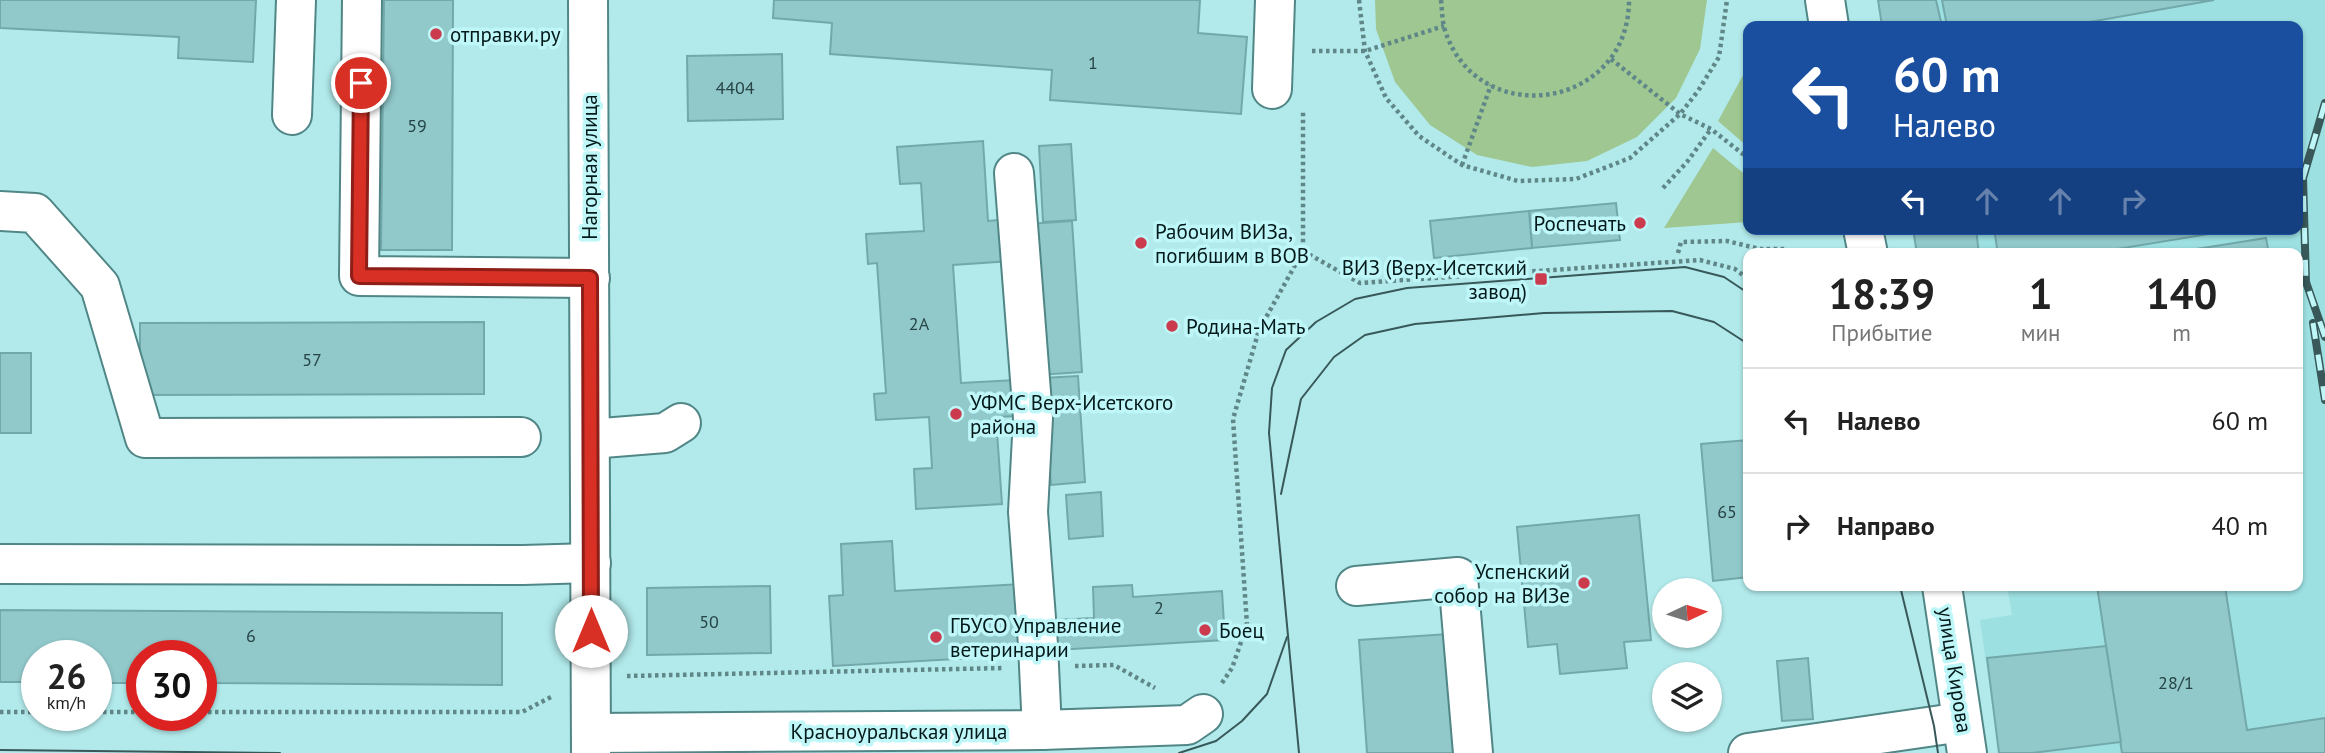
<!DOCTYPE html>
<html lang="ru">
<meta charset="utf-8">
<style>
body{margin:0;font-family:"PT Sans",sans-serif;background:#f6f6f6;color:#222;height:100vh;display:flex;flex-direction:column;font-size:26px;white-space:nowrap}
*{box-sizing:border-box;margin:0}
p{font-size:23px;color:#767676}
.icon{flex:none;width:38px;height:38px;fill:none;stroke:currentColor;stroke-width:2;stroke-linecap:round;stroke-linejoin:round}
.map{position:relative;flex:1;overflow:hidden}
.drawer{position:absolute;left:1743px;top:248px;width:560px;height:343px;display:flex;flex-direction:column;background:#fff;border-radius:14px;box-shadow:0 2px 5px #0004}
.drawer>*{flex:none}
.top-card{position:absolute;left:1743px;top:21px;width:560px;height:214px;border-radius:14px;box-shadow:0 2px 5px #0004;background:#1a4fa0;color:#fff;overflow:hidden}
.needle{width:46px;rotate:86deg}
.buttons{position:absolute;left:1652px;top:578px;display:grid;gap:14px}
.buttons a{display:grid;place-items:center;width:70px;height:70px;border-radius:50%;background:#fff;box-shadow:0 2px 5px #0004;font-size:35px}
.speed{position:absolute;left:21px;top:640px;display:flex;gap:14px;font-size:35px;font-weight:700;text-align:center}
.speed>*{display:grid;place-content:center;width:91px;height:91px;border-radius:50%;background:#fff;box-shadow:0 2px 5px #0004;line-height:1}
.speed small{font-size:18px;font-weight:400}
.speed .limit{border:10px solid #d22;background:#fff;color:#111}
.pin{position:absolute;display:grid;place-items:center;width:60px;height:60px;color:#fff;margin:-30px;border:4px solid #fff;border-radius:50%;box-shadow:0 2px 7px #0007}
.me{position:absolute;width:77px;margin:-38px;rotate:0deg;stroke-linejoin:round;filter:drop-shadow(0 0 5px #0008)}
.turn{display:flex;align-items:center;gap:24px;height:147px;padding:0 35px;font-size:32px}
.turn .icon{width:91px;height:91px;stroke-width:2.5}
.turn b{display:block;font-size:49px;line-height:60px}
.lanes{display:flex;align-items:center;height:66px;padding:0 35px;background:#0003;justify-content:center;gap:35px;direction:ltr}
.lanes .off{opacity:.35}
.eta{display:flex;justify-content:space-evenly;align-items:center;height:119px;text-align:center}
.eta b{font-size:42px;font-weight:600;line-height:49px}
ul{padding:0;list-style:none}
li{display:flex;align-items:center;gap:21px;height:105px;padding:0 35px;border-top:2px solid #e0e0e0}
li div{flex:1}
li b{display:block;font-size:26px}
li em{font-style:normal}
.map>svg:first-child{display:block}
</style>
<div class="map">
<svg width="2325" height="753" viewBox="0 0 2325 753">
<rect width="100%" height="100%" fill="#b2eaeb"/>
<polygon fill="#9de0e2" points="1878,0 2325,0 2325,753 1999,753 1980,620 2012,615 2007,586 2298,586 2298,254 1917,254 1913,229 2298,229 2298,26 1882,26"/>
<g fill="#9fc792">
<polygon points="1375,0 1707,0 1700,49 1676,98 1637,137 1587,161 1532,167 1477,155 1430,125 1395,82 1376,29"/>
<polygon points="1748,66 1748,147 1718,121"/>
<polygon points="1713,148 1748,177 1748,222 1664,228"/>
</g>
<g fill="#91c8ca" stroke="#72a8a9" stroke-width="2">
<polygon points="0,0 256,0 253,62 178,58 179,37 0,28"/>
<polygon points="384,0 453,0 452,250 381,250"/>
<polygon points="774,0 1200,0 1198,33 1247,37 1241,114 1050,100 1052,70 830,54 832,23 773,18"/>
<polygon points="1878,0 1936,0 1942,26 1882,26"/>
<polygon points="1942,0 2214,0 2067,26 1947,26"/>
<polygon points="782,54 783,119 688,121 687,56"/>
<polygon points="983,141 988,221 1008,219 1011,261 953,265 961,383 1016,380 1019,416 996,417 1002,504 916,509 914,469 932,468 929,417 876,420 874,394 886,393 877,263 868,264 866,234 924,231 921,183 900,184 897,147"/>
<polygon points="1071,144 1076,220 1043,222 1039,146"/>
<polygon points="1616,203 1620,240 1532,248 1529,211"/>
<polygon points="1529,211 1532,248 1434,258 1430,221"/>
<polygon points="1072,221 1082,372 1038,375 1028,224"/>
<polygon points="1913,229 1976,229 1979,254 1917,254"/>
<polygon points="1994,229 2239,229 2087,254 1998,254"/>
<polygon points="2266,238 2269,254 2165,254"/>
<polygon points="484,322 484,394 140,395 140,323"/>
<rect x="0" y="353" width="31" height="80"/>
<polygon points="1078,376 1085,482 1051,485 1043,378"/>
<polygon points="1748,440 1748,577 1713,581 1701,444"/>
<polygon points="1101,492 1103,536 1069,539 1066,495"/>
<polygon points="1639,515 1651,640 1624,642 1627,668 1560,674 1557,644 1528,647 1517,527"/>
<polygon points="892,541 895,591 1021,584 1025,655 833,666 829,596 843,595 841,544"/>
<polygon points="1132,585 1133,597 1222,591 1225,640 1056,650 1054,620 1094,618 1093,587"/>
<polygon points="770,586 771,653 647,655 647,588"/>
<polygon points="2097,586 2225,586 2247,730 2325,718 2325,753 2122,753"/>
<polygon points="0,610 502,613 502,685 201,683 201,656 142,656 142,683 96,683 96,656 37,656 37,682 0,682"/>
<polygon points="1448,634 1456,753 1367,753 1359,640"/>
<polygon points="2106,646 2121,742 2032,753 1999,753 1987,658"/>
<polygon points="1808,658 1813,719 1782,721 1777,661"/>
</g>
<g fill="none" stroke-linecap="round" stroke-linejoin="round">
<g stroke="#518687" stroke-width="42">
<g id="minor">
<polyline points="362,0 359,276 590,278"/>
<polyline points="588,0 591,753"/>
<polyline points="1825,0 1829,26"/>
<polyline points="1272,89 1275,0"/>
<polyline points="292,115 296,0"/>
<polyline points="1014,173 1033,418 1028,512 1038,645 1042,730"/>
<polyline points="0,211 35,213 100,286 145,438 521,437"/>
<polyline points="1863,229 1868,254"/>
<polyline points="590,439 665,433 681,423"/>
<polyline points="0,564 523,565 591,563"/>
<polyline points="1356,586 1458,577 1473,753"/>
<polyline points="1942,586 1967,753"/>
<polyline points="592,733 1042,730 1187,725 1203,714"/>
<polyline points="1748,753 1962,722"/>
</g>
</g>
<g stroke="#608788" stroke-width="4.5" stroke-dasharray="3.5 3.5" stroke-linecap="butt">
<polyline points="1359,0 1365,51 1386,98 1419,136 1462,165 1518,181 1576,179 1630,158 1680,114 1698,91 1719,57 1727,0"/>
<path d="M 1441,0 C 1442,9 1442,18 1444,27 C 1474,132 1629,111 1629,0"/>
<polyline points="1312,51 1365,51 1444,26"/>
<polyline points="1611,59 1680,114 1711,129 1748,158"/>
<polyline points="1462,165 1491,85"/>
<polyline points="1663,188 1687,162 1711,129"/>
<polyline points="1303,251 1360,283 1700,260 1735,269 1748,279"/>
<polyline points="1678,253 1681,242 1727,241 1760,249 1786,249"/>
<polyline points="1075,666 1114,665 1155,688"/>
<polyline points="627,676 1004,668"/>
<polyline points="1222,683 1232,668 1247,625 1233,419 1259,330 1303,251 1303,111"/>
<polyline points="0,712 37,712"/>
<polyline points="96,712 142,712"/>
<polyline points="201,712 522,712 553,696"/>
</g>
<use href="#minor" stroke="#fff" stroke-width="38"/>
<g stroke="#385859" stroke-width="2">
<polyline points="1281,494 1301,399 1334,357 1365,335 1415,324 1544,313 1672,311 1714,322 1748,344"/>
<polyline points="1900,586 1934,726 1938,753"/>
<polyline points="0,750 280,753"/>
<polyline points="1179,753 1216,741 1242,721 1267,694 1287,637"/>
<polyline points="1299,753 1269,433 1272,388 1286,350 1316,322 1355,299 1407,288 1685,267 1724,277 1748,293"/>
</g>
<g stroke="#385859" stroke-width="8">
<g id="rail">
<polyline points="2325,103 2303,178 2306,282 2325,337"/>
<polyline points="2313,323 2325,400"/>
</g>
</g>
<use href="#rail" stroke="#bff7f9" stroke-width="5" stroke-dasharray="16" stroke-linecap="butt"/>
</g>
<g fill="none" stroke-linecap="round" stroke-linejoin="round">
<g stroke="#8d1f18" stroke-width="18">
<polyline id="route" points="361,83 359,276 590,278 591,631"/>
</g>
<use href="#route" stroke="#d93025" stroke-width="12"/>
</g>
<g fill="#cb3b4d" stroke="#bff7f9" stroke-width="2.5">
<circle cx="436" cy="34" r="7"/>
<circle cx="1640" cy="223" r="7"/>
<circle cx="1141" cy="243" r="7"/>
<rect x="1534" y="272" width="14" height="14" rx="3.5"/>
<circle cx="1172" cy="326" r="7"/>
<circle cx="956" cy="414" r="7"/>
<circle cx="1584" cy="583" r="7"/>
<circle cx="1205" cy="630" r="7"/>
<circle cx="936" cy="637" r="7"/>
</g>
<g text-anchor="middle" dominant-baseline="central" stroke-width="7" stroke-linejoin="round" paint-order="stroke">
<g font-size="18" fill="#274546">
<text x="1093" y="62">1</text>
<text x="735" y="87">4404</text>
<text x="417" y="125">59</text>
<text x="919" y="323">2А</text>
<text x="312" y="359">57</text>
<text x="1727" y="511">65</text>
<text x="1159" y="607">2</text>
<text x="709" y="621">50</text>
<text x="251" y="635">6</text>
<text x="2176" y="682">28/1</text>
</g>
<g font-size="21" fill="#04191a" stroke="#bff7f9" text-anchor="start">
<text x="450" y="34">отправки.ру</text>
<text x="1626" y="223" text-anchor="end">Роспечать</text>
<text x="1155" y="231">Рабочим ВИЗа,<tspan x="1155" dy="24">погибшим в ВОВ</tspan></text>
<text x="1527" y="267" text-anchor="end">ВИЗ (Верх-Исетский<tspan x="1527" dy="24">завод)</tspan></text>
<text x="1186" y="326">Родина-Мать</text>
<text x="970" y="402">УФМС Верх-Исетского<tspan x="970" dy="24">района</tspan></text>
<text x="1570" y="571" text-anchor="end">Успенский<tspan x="1570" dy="24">собор на ВИЗе</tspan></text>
<text x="950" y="625">ГБУСО Управление<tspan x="950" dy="24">ветеринарии</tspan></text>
<text x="1219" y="630">Боец</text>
</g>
<g font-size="21" fill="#04191a" stroke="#bff7f9">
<text transform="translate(589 167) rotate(-90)">Нагорная улица</text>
<text transform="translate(1955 670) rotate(81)">улица Кирова</text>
<text x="899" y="731">Красноуральская улица</text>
</g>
</g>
</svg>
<div class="buttons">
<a><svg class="needle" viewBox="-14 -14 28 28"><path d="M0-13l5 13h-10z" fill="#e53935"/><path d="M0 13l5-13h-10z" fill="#767676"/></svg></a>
<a><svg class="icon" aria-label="layers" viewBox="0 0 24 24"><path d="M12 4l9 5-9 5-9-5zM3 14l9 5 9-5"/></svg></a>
</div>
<div class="speed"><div>26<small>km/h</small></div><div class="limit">30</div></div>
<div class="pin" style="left:361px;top:83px;background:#d93025"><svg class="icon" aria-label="arrive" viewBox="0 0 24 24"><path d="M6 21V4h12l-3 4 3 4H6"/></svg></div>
<svg class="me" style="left:591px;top:631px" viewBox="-20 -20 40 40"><circle r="19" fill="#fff"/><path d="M0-13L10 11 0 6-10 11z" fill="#d93025"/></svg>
<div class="top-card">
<div class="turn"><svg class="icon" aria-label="left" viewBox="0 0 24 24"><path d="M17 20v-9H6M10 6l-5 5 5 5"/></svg><div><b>60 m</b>Налево</div></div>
<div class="lanes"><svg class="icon" aria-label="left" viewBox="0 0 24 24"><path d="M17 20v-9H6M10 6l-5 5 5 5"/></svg><svg class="icon off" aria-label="ahead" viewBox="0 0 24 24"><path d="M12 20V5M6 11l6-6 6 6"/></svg><svg class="icon off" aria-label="ahead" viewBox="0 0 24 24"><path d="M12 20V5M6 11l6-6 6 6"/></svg><svg class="icon off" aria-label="right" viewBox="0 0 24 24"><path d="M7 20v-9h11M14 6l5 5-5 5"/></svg></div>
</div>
<section class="drawer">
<div class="eta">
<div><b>18:39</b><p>Прибытие</p></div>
<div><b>1</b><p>мин</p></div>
<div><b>140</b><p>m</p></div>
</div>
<ul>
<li><svg class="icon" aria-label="left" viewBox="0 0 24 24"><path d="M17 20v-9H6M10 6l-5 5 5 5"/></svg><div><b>Налево</b></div><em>60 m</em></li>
<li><svg class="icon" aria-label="right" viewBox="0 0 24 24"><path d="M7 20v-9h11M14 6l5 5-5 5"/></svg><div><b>Направо</b></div><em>40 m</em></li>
</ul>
</section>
</div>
